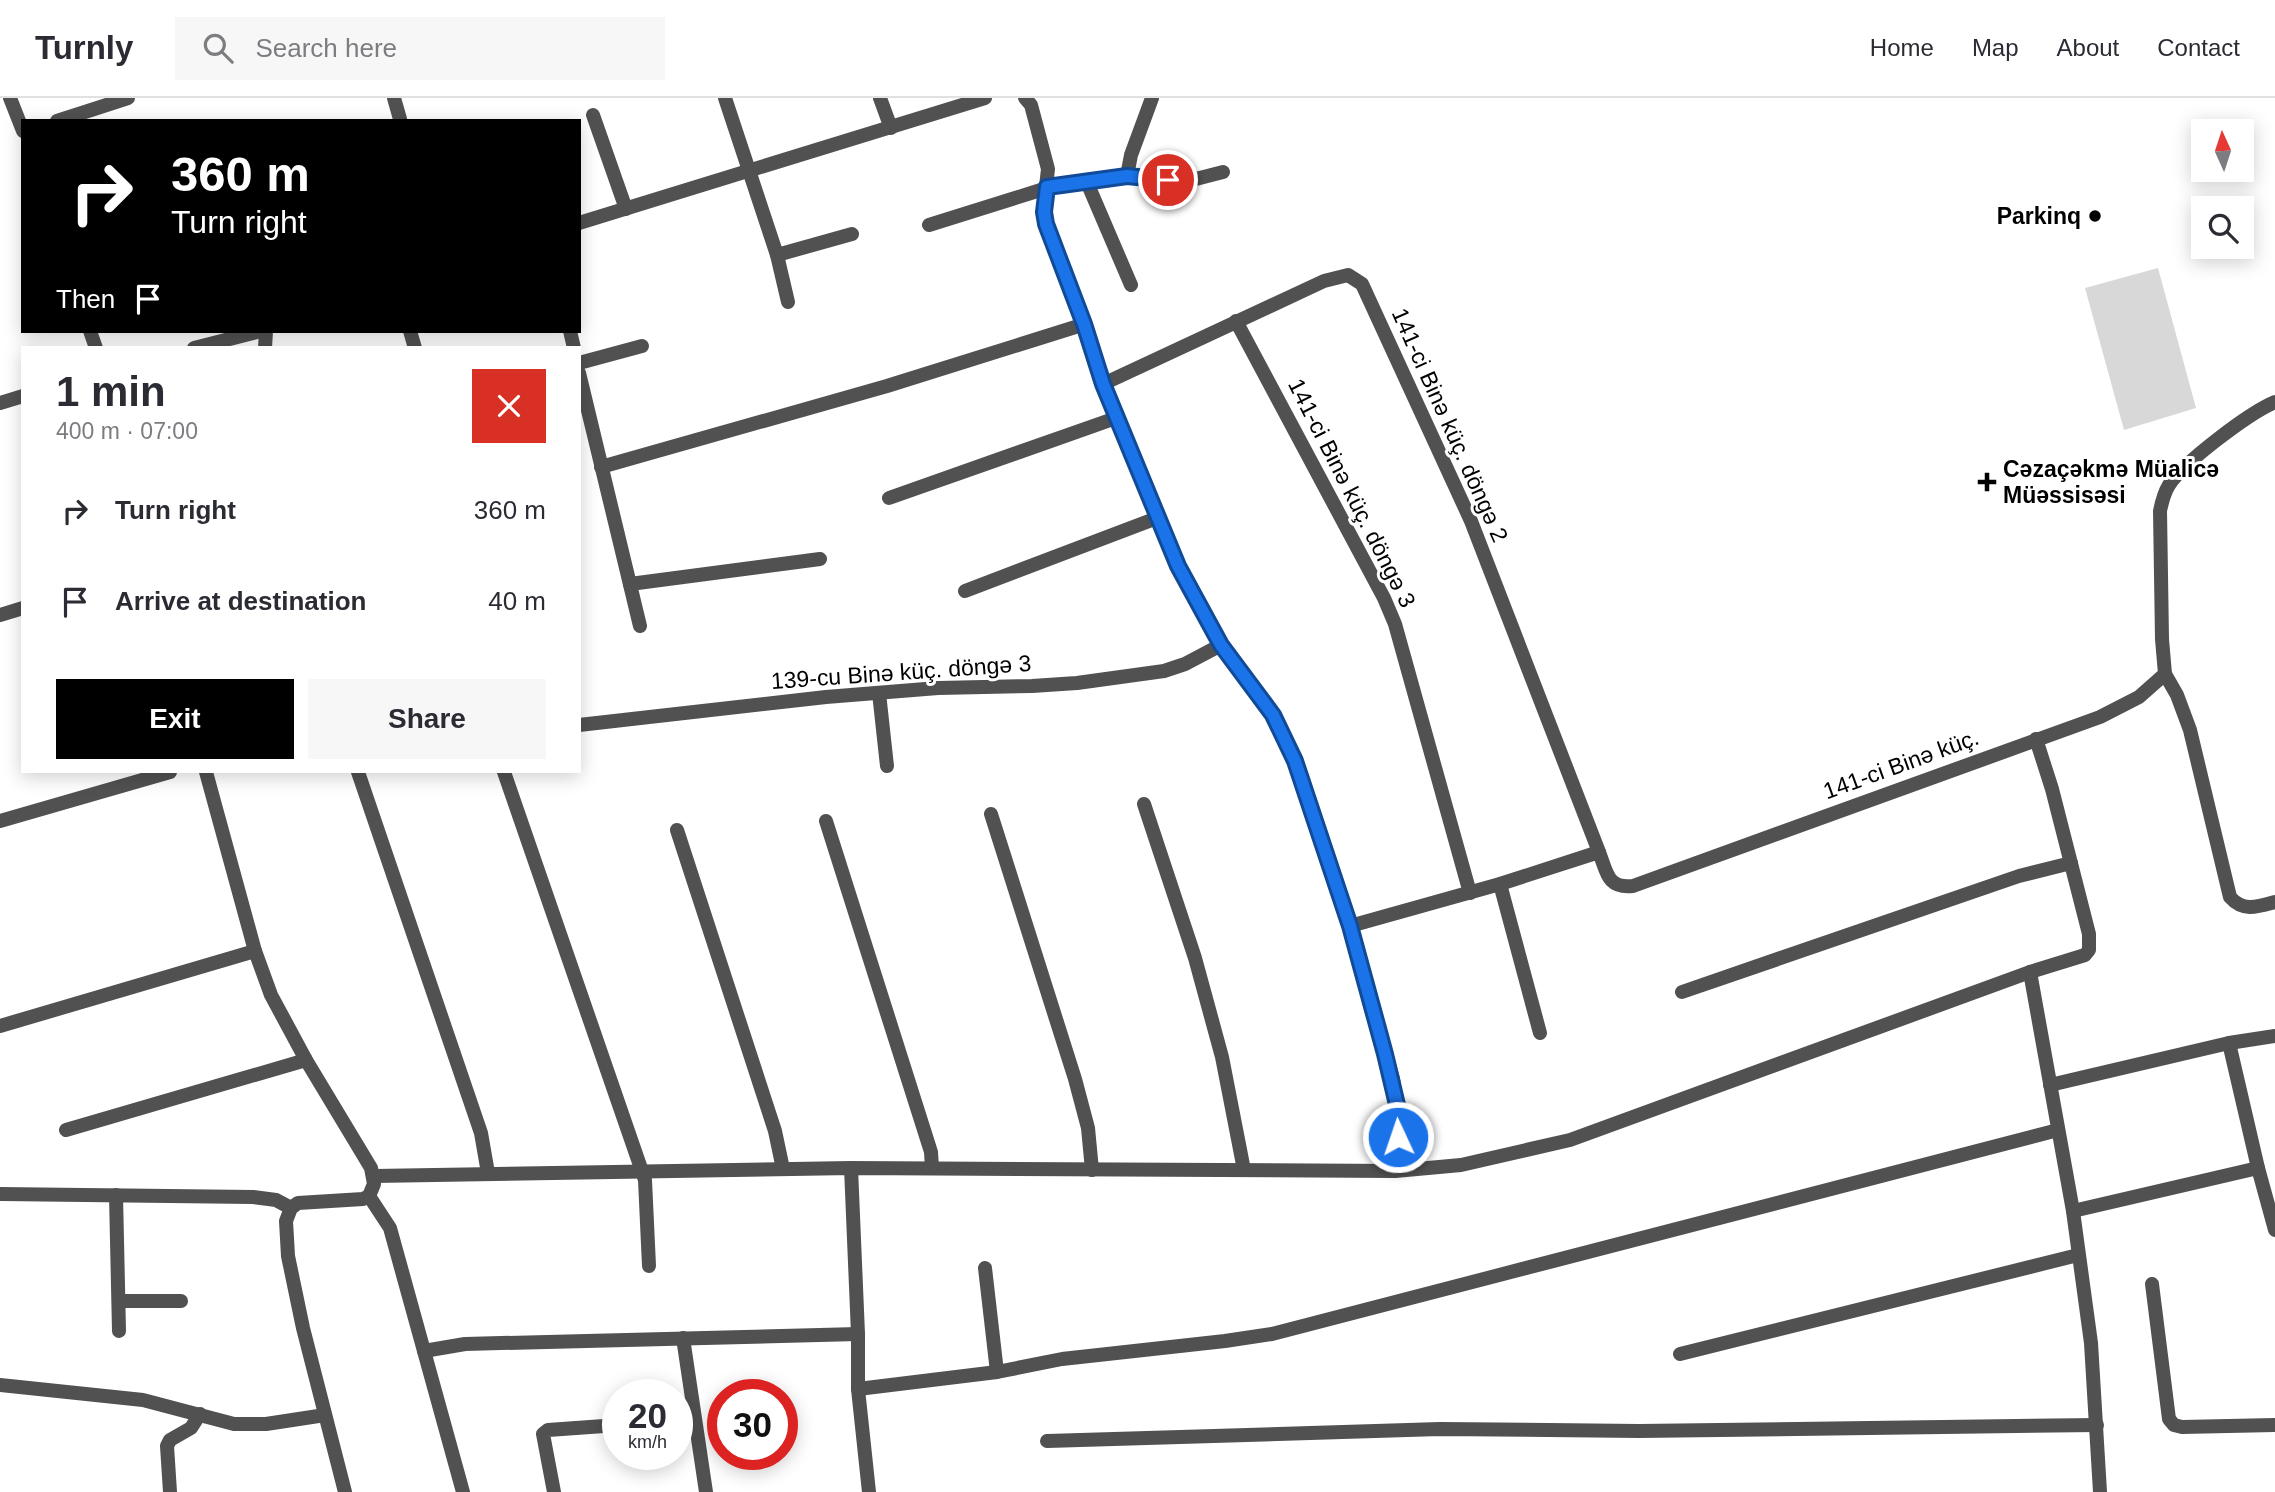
<!DOCTYPE html>
<meta charset="utf-8">
<style>
body{margin:0;font-family:Helvetica,sans-serif;background:#f7f7f7;color:#2b2b33;height:100vh;display:flex;flex-direction:column;font-size:26px;white-space:nowrap}
*{box-sizing:border-box;margin:0}
p{font-size:23px;color:#7c7c81}
.icon{flex:none;width:38px;height:38px;fill:none;stroke:currentColor;stroke-width:2;stroke-linecap:round;stroke-linejoin:round}
.map{position:relative;flex:1;overflow:hidden}
.panel{position:absolute;left:21px;top:248px;width:560px;height:427px;display:flex;flex-direction:column;background:#fff;border-radius:0px;box-shadow:0 4px 18px #0003}
.panel>*{flex:none}
.top-card{position:absolute;left:21px;top:21px;width:560px;height:214px;border-radius:0px;box-shadow:0 4px 18px #0003;background:#000;color:#fff;overflow:hidden}
.needle{width:46px;rotate:357deg}
.buttons{position:absolute;left:2191px;top:21px;display:grid;gap:14px}
.buttons a{display:grid;place-items:center;width:63px;height:63px;border-radius:0px;background:#fff;box-shadow:0 4px 18px #0003;font-size:35px}
.speed{position:absolute;left:602px;top:1281px;display:flex;gap:14px;font-size:35px;font-weight:700;text-align:center}
.speed>*{display:grid;place-content:center;width:91px;height:91px;border-radius:50%;background:#fff;box-shadow:0 4px 18px #0003;line-height:1}
.speed small{font-size:18px;font-weight:400}
.speed .limit{border:10px solid #d22;background:#fff;color:#111}
.pin{position:absolute;display:grid;place-items:center;width:60px;height:60px;color:#fff;margin:-30px;border:4px solid #fff;border-radius:50%;box-shadow:0 2px 7px #0007}
.me{position:absolute;width:77px;margin:-38px;rotate:357deg;stroke-linejoin:round;filter:drop-shadow(0 0 5px #0008)}
.turn{display:flex;align-items:center;gap:24px;height:147px;padding:0 35px;font-size:32px}
.turn .icon{width:91px;height:91px;stroke-width:2.5}
.turn b{display:block;font-size:49px;line-height:60px}
.then{display:flex;align-items:center;height:66px;padding:0 35px;background:#0003;gap:14px;font-size:26px}
.round{display:grid;place-items:center;flex:none;width:74px;height:74px;border-radius:0px;background:#f7f7f7}
.overview{display:flex;align-items:center;justify-content:space-between;height:119px;padding:0 35px}
h1{font-size:42px;font-weight:800;line-height:52px}
.button{display:flex;gap:14px;margin-top:auto;padding:14px 35px}
.button a{flex:1;height:80px;border-radius:0px;background:#000;color:#fff;font-size:28px;font-weight:800;line-height:80px;text-align:center}
.button a+a{background:#f7f7f7;color:#2b2b33}
ul{padding:0;list-style:none}
li{display:flex;align-items:center;gap:21px;height:91px;padding:0 35px}
li div{flex:1}
li b{display:block;font-size:26px}
li em{font-style:normal}
header{display:flex;align-items:center;gap:42px;box-sizing:border-box;height:98px;padding:0 35px;background:#fff;border-bottom:2px solid #e1e1e2}
header strong{font-size:33px}
nav{display:flex;gap:38px;margin-inline-start:auto;font-size:24px}
.search{width:490px;height:63px;background:#f7f7f7;display:flex;align-items:center;gap:18px;box-sizing:border-box;padding:0 24px;border-radius:0px;color:#7c7c81;font-size:26px}
.map>svg:first-child{display:block}
</style>
<header>
<strong>Turnly</strong>
<div class="search"><svg class="icon" aria-label="search" viewBox="0 0 24 24"><circle cx="10" cy="10" r="6"/><path d="M15 15l6 6"/></svg>Search here</div>
<nav><a>Home</a><a>Map</a><a>About</a><a>Contact</a></nav>
</header>
<div class="map">
<svg width="2275" height="1394" viewBox="0 0 2275 1394">
<rect width="100%" height="100%" fill="#fff"/>
<polygon fill="#d8d8d8" points="2158,170 2196,310 2124,332 2085,190"/>
<g fill="none" stroke-linecap="round" stroke-linejoin="round">
<g stroke="#515151" stroke-width="14">
<polyline points="10,0 23,33"/>
<polyline points="394,0 400,21"/>
<polyline points="725,0 777,157 788,204"/>
<polyline points="880,0 891,30"/>
<polyline points="1025,0 1031,7 1048,71 1043,114 1046,126 1085,226 1103,286 1178,468 1221,547 1273,617 1295,663 1350,828 1393,981 1398,1011 1398,1039 1395,1073"/>
<polyline points="593,17 626,111"/>
<polyline points="57,23 128,0"/>
<polyline points="1127,78 1131,57 1152,0"/>
<polyline points="1086,82 1131,187"/>
<polyline points="579,125 985,0"/>
<polyline points="929,127 1047,90 1086,82 1127,78 1188,83 1223,74"/>
<polyline points="777,157 852,136"/>
<polyline points="1236,223 1384,500 1395,526 1470,795"/>
<polyline points="90,233 96,250"/>
<polyline points="410,233 415,250"/>
<polyline points="570,233 574,250"/>
<polyline points="194,250 261,233"/>
<polyline points="265,250 266,233"/>
<polyline points="579,265 642,248"/>
<polyline points="579,275 640,528"/>
<polyline points="1103,286 1324,183 1348,177 1362,186 1471,423 1599,754"/>
<polyline points="0,305 23,298"/>
<polyline points="601,369 887,288 1085,226"/>
<polyline points="889,400 1116,320"/>
<polyline points="630,486 820,461"/>
<polyline points="965,493 1157,420"/>
<polyline points="0,517 23,510"/>
<path d="M 2165,576 L 2177,597 L 2190,632 L 2230,799 C 2243,814 2257,809 2275,804"/>
<polyline points="879,595 887,668"/>
<polyline points="579,627 826,599 938,590 1032,588 1077,585 1164,573 1185,566 1221,547"/>
<polyline points="206,674 255,853 271,897 306,962 371,1070 374,1086 369,1098 363,1101 298,1105 291,1110 286,1123 288,1158 303,1230 345,1394"/>
<polyline points="358,674 481,1035 488,1075"/>
<polyline points="504,674 645,1082 649,1168"/>
<polyline points="1144,706 1195,860 1222,959 1244,1072"/>
<polyline points="991,716 1075,981 1088,1030 1092,1072"/>
<polyline points="0,723 170,674"/>
<polyline points="826,723 931,1054 932,1070"/>
<polyline points="677,732 775,1033 783,1071"/>
<polyline points="1500,786 1540,935"/>
<path d="M 1350,828 L 1500,786 L 1599,754 C 1607,774 1607,791 1633,788 L 2100,619 L 2139,599 L 2165,576 L 2162,541 L 2160,413 C 2162,403 2164,395 2169,387 C 2184,364 2249,315 2275,304"/>
<polyline points="2030,874 2073,1113 2091,1245 2100,1394"/>
<polyline points="1682,894 2019,778 2071,765"/>
<polyline points="0,928 255,853"/>
<polyline points="2229,945 2258,1070 2275,1132"/>
<polyline points="2050,987 2229,945 2275,938"/>
<polyline points="66,1032 306,962"/>
<polyline points="851,1070 858,1236 858,1291 869,1394"/>
<polyline points="374,1078 851,1070 1395,1073 1461,1067 1570,1042 2030,874 2085,857 2089,852 2089,836 2052,691 2036,641"/>
<polyline points="0,1096 253,1099 276,1102 291,1110"/>
<polyline points="116,1097 119,1233"/>
<polyline points="369,1098 390,1130 463,1394"/>
<polyline points="2073,1113 2258,1070"/>
<polyline points="985,1170 997,1274"/>
<polyline points="2152,1186 2169,1321 2174,1327 2182,1329 2275,1327"/>
<polyline points="119,1203 181,1203"/>
<polyline points="683,1240 706,1394"/>
<polyline points="424,1253 465,1246 858,1236"/>
<polyline points="1680,1256 2078,1157"/>
<polyline points="0,1287 143,1302 234,1326 266,1326 325,1317"/>
<polyline points="858,1291 997,1274 1062,1261 1225,1243 1272,1236 2058,1032"/>
<polyline points="1047,1343 1440,1331 1639,1333 2097,1327"/>
<polyline points="170,1394 167,1348 170,1342 191,1330 200,1316"/>
<polyline points="554,1394 543,1336 548,1332 618,1327"/>
</g>
</g>
<g fill="none" stroke-linecap="round" stroke-linejoin="round">
<g stroke="#114b97" stroke-width="18">
<polyline id="route" points="1168,82 1127,78 1047,89 1044,114 1046,126 1084,226 1103,286 1178,468 1221,547 1273,617 1295,663 1350,828 1385,956 1398,1011 1398,1039"/>
</g>
<use href="#route" stroke="#1a73e8" stroke-width="12"/>
</g>
<g fill="#000" stroke="#fff" stroke-width="2.5">
<circle cx="2095" cy="118" r="7"/>
<path d="M1983.5 373.5h7v7h7v7h-7v7h-7v-7h-7v-7h7z"/>
</g>
<g text-anchor="middle" dominant-baseline="central" stroke-width="6" stroke-linejoin="round" paint-order="stroke">
<g font-size="23" font-weight="bold" fill="#000" stroke="#fff" text-anchor="end">
<text x="2081" y="118">Parkinq</text>
<text x="2003" y="371" text-anchor="start">Cəzaçəkmə Müalicə<tspan x="2003" dy="26">Müəssisəsi</tspan></text>
</g>
<g font-size="23" fill="#000" stroke="#fff">
<text transform="translate(1450 327) rotate(66)">141-ci Binə küç. döngə 2</text>
<text transform="translate(1352 395) rotate(63)">141-ci Binə küç. döngə 3</text>
<text transform="translate(901 574) rotate(-4)">139-cu Binə küç. döngə 3</text>
<text transform="translate(1901 666) rotate(-20)">141-ci Binə küç.</text>
</g>
</g>
</svg>
<div class="buttons">
<a><svg class="needle" viewBox="-14 -14 28 28"><path d="M0-13l5 13h-10z" fill="#e53935"/><path d="M0 13l5-13h-10z" fill="#7c7c81"/></svg></a>
<a><svg class="icon" aria-label="search" viewBox="0 0 24 24"><circle cx="10" cy="10" r="6"/><path d="M15 15l6 6"/></svg></a>
</div>
<div class="speed"><div>20<small>km/h</small></div><div class="limit">30</div></div>
<div class="pin" style="left:1168px;top:82px;background:#d93025"><svg class="icon" aria-label="arrive" viewBox="0 0 24 24"><path d="M6 21V4h12l-3 4 3 4H6"/></svg></div>
<svg class="me" style="left:1398px;top:1039px" viewBox="-20 -20 40 40"><circle r="17" fill="#1a73e8" stroke="#fff" stroke-width="3"/><path d="M0-11L8 9 0 5-8 9z" fill="#fff"/></svg>
<div class="top-card">
<div class="turn"><svg class="icon" aria-label="right" viewBox="0 0 24 24"><path d="M7 20v-9h11M14 6l5 5-5 5"/></svg><div><b>360 m</b>Turn right</div></div>
<div class="then">Then<svg class="icon" aria-label="arrive" viewBox="0 0 24 24"><path d="M6 21V4h12l-3 4 3 4H6"/></svg></div>
</div>
<section class="panel">
<div class="overview"><div><h1>1 min</h1><p>400 m · 07:00</p></div><a class="round" style="background:#d93025;color:#fff"><svg class="icon" aria-label="close" viewBox="0 0 24 24"><path d="M6 6l12 12M18 6L6 18"/></svg></a></div>
<ul>
<li><svg class="icon" aria-label="right" viewBox="0 0 24 24"><path d="M7 20v-9h11M14 6l5 5-5 5"/></svg><div><b>Turn right</b></div><em>360 m</em></li>
<li><svg class="icon" aria-label="arrive" viewBox="0 0 24 24"><path d="M6 21V4h12l-3 4 3 4H6"/></svg><div><b>Arrive at destination</b></div><em>40 m</em></li>
</ul>
<div class="button"><a>Exit</a><a>Share</a></div>
</section>
</div>
